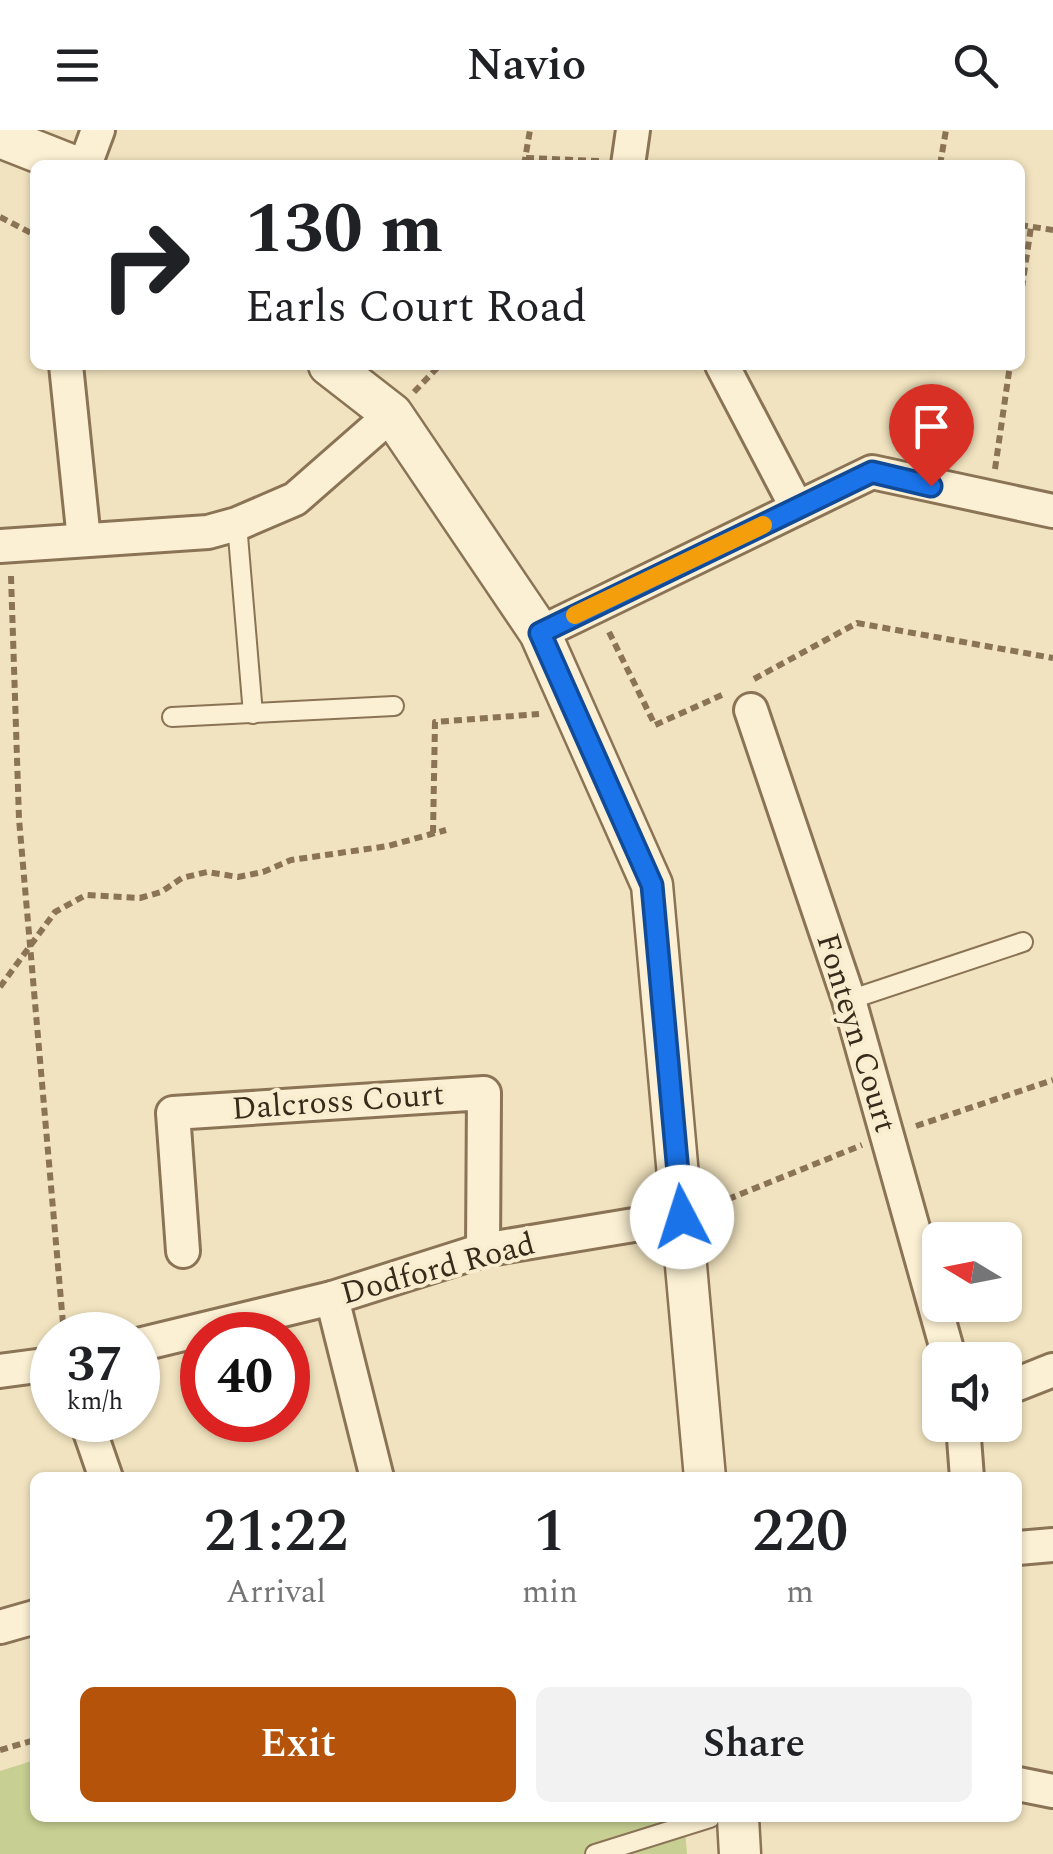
<!DOCTYPE html>
<style>
body{margin:0;font-family:Spectral,serif;background:#f2f2f2;color:#202124;height:100vh;display:flex;flex-direction:column;font-size:38px;white-space:nowrap}
*{box-sizing:border-box;margin:0}
p{font-size:32px;color:#757577}
.icon{flex:none;width:55px;height:55px;fill:none;stroke:currentColor;stroke-width:2;stroke-linecap:round;stroke-linejoin:round}
.map{position:relative;flex:1;overflow:hidden}
.details{position:absolute;left:30px;top:1342px;width:992px;height:350px;display:flex;flex-direction:column;background:#fff;border-radius:15px;box-shadow:0 2px 8px #0004}
.details>*{flex:none}
.top-card{position:absolute;left:30px;top:30px;width:995px;height:210px;border-radius:15px;box-shadow:0 2px 8px #0004;background:#fff;color:#202124;overflow:hidden}
.needle{width:65px;rotate:280deg}
.tools{position:absolute;left:922px;top:1092px;display:grid;gap:20px}
.tools a{display:grid;place-items:center;width:100px;height:100px;border-radius:15px;background:#fff;box-shadow:0 2px 8px #0004;font-size:50px}
.speed{position:absolute;left:30px;top:1182px;display:flex;gap:20px;font-size:50px;font-weight:700;text-align:center}
.speed>*{display:grid;place-content:center;width:130px;height:130px;border-radius:50%;background:#fff;box-shadow:0 2px 8px #0004;line-height:1}
.speed small{font-size:25px;font-weight:400}
.speed .limit{border:15px solid #d22;background:#fff;color:#111}
.pin{position:absolute;display:grid;place-items:center;width:85px;height:85px;color:#fff;margin:-102px -42px;border-radius:50% 50% 50% 0;rotate:-45deg;box-shadow:0 0 10px #0007}
.pin .icon{rotate:45deg}
.me{position:absolute;width:110px;margin:-55px;rotate:355deg;stroke-linejoin:round;filter:drop-shadow(0 0 8px #0008)}
.turn{display:flex;align-items:center;gap:35px;height:210px;padding:0 50px;font-size:45px}
.turn .icon{width:130px;height:130px;stroke-width:2.5}
.turn b{display:block;font-size:70px;line-height:85px}
.eta{display:flex;justify-content:space-evenly;align-items:center;height:170px;text-align:center}
.eta b{font-size:60px;font-weight:600;line-height:70px}
.cta{display:flex;gap:20px;margin-top:auto;padding:20px 50px}
.cta a{flex:1;height:115px;border-radius:15px;background:#b45309;color:#fff;font-size:40px;font-weight:600;line-height:115px;text-align:center}
.cta a+a{background:#f2f2f2;color:#202124}
header{display:flex;justify-content:space-between;align-items:center;height:130px;padding:0 50px;background:#fff;font-size:45px;font-weight:600}
.map>svg:first-child{display:block}
</style>
<header><svg class="icon" aria-label="menu" viewBox="0 0 24 24"><path d="M4 6h16M4 12h16M4 18h16"/></svg>Navio<svg class="icon" aria-label="search" viewBox="0 0 24 24"><circle cx="10" cy="10" r="6"/><path d="M15 15l6 6"/></svg></header>
<div class="map">
<svg width="1053" height="1724" viewBox="0 0 1053 1724">
<rect width="100%" height="100%" fill="#f1e3bf"/>
<polygon fill="#c7cf92" points="35,1630 35,1688 684,1688 687,1724 0,1724 0,1641"/>
<g fill="none" stroke-linecap="round" stroke-linejoin="round">
<g stroke="#8b7356" stroke-width="22">
<g id="service">
<polyline points="237,394 253,584"/>
<polyline points="172,587 394,576"/>
<polyline points="849,870 1023,812"/>
<polyline points="595,1724 710,1688"/>
</g>
</g>
<g stroke="#8b7356" stroke-width="38">
<g id="minor">
<polyline points="85,35 98,0"/>
<polyline points="628,35 633,0"/>
<polyline points="66,235 84,410"/>
<polyline points="722,235 797,378"/>
<polyline points="0,416 208,402 237,394 295,369 392,284"/>
<polyline points="540,503 872,342 1053,381"/>
<polyline points="751,580 849,870 950,1230"/>
<polyline points="183,1121 173,983 484,963 483,1120"/>
<polyline points="332,1168 377,1348"/>
<polyline points="138,1215 332,1168 483,1120 682,1087"/>
<polyline points="0,1241 52,1234"/>
<polyline points="1005,1259 1053,1240"/>
<polyline points="86,1290 106,1348"/>
<polyline points="963,1295 967,1348"/>
<polyline points="1018,1418 1053,1415"/>
<polyline points="0,1497 35,1487"/>
<polyline points="1018,1654 1053,1661"/>
</g>
</g>
<g stroke="#8b7356" stroke-width="45">
<g id="tertiary">
<polyline points="0,7 71,35"/>
<polyline points="329,235 392,284 540,503 652,755 705,1348"/>
<polyline points="738,1688 740,1724"/>
</g>
</g>
<g stroke="#8b7356" stroke-width="6" stroke-dasharray="8 5" stroke-linecap="butt">
<polyline points="526,28 599,31"/>
<polyline points="524,35 530,0"/>
<polyline points="940,35 946,0"/>
<polyline points="0,87 35,105"/>
<polyline points="1020,95 1053,100"/>
<polyline points="1020,171 1031,97"/>
<polyline points="414,262 440,235"/>
<polyline points="995,339 1010,235"/>
<polyline points="11,446 19,689 64,1205"/>
<polyline points="609,502 655,595 722,565"/>
<polyline points="754,549 857,493 1053,528"/>
<polyline points="433,703 435,592 539,584"/>
<polyline points="0,857 55,782 86,765 140,768 161,762 182,748 207,742 238,747 263,742 291,730 388,716 446,700"/>
<polyline points="916,996 1053,950"/>
<polyline points="716,1074 862,1015"/>
<polyline points="0,1620 35,1610"/>
</g>
<use href="#service" stroke="#fbf0d3" stroke-width="18"/>
<use href="#minor" stroke="#fbf0d3" stroke-width="32"/>
<use href="#tertiary" stroke="#fbf0d3" stroke-width="40"/>
</g>
<g fill="none" stroke-linecap="round" stroke-linejoin="round">
<g stroke="#114b97" stroke-width="25">
<polyline id="route" points="682,1087 652,755 540,503 872,342 931,356"/>
</g>
<use href="#route" stroke="#1a73e8" stroke-width="18"/>
<polyline stroke="#f59e0b" stroke-width="18" points="575,485 763,395"/>
</g>
<g text-anchor="middle" dominant-baseline="central" stroke-width="8" stroke-linejoin="round" paint-order="stroke">
<g font-size="32" fill="#392b1c" stroke="#f8edcf">
<text transform="translate(856 903) rotate(73)">Fonteyn Court</text>
<text transform="translate(338 972) rotate(-4)">Dalcross Court</text>
<text transform="translate(438 1139) rotate(-15)">Dodford Road</text>
</g>
</g>
</svg>
<div class="tools">
<a><svg class="needle" viewBox="-14 -14 28 28"><path d="M0-13l5 13h-10z" fill="#e53935"/><path d="M0 13l5-13h-10z" fill="#757577"/></svg></a>
<a><svg class="icon" aria-label="sound" viewBox="0 0 24 24"><path d="M4 9h4l5-4v14l-5-4H4zM17 9q2 3 0 6"/></svg></a>
</div>
<div class="speed"><div>37<small>km/h</small></div><div class="limit">40</div></div>
<div class="pin" style="left:931px;top:356px;background:#d93025"><svg class="icon" aria-label="arrive" viewBox="0 0 24 24"><path d="M6 21V4h12l-3 4 3 4H6"/></svg></div>
<svg class="me" style="left:682px;top:1087px" viewBox="-20 -20 40 40"><circle r="19" fill="#fff"/><path d="M0-13L10 11 0 6-10 11z" fill="#1a73e8"/></svg>
<div class="top-card">
<div class="turn"><svg class="icon" aria-label="right" viewBox="0 0 24 24"><path d="M7 20v-9h11M14 6l5 5-5 5"/></svg><div><b>130 m</b>Earls Court Road</div></div>
</div>
<section class="details">
<div class="eta">
<div><b>21:22</b><p>Arrival</p></div>
<div><b>1</b><p>min</p></div>
<div><b>220</b><p>m</p></div>
</div>
<div class="cta"><a>Exit</a><a>Share</a></div>
</section>
</div>
